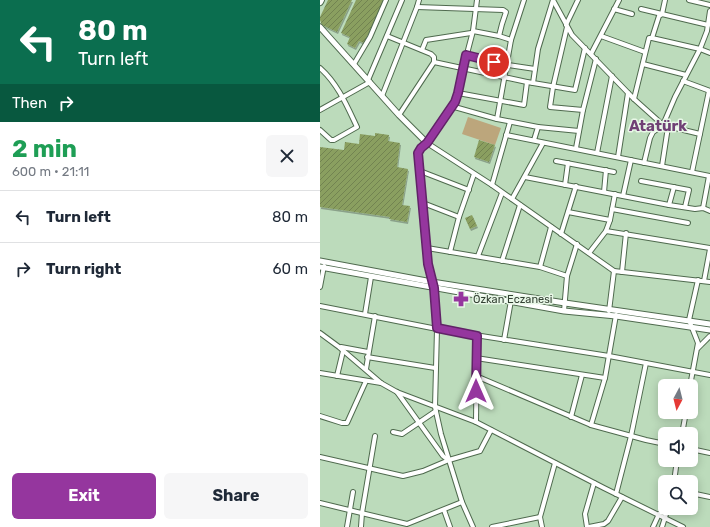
<!DOCTYPE html>
<meta charset="utf-8">
<style>
body{margin:0;font-family:Rubik,sans-serif;background:#f6f6f7;color:#1f2937;height:100vh;display:flex;flex-direction:column;font-size:15px;white-space:nowrap}
*{box-sizing:border-box;margin:0}
p{font-size:13px;color:#747a83}
.icon{flex:none;width:22px;height:22px;fill:none;stroke:currentColor;stroke-width:2;stroke-linecap:round;stroke-linejoin:round}
.map{position:relative;flex:1;overflow:hidden}
.side{display:flex;flex-direction:column;background:#fff;width:320px}
.side>*{flex:none}
.top-card{background:#0b6e4f;color:#fff;overflow:hidden}
.needle{width:26px;rotate:187deg}
.controls{position:absolute;left:338px;top:379px;display:grid;gap:8px}
.controls a{display:grid;place-items:center;width:40px;height:40px;border-radius:6px;background:#fff;box-shadow:0 2px 10px #0003;font-size:20px}
.pin{position:absolute;display:grid;place-items:center;width:34px;height:34px;color:#fff;margin:-17px;border:2px solid #fff;border-radius:50%;box-shadow:0 1px 4px #0007}
.me{position:absolute;width:44px;margin:-22px;rotate:0deg;stroke-linejoin:round;filter:drop-shadow(0 0 3px #0008)}
.turn{display:flex;align-items:center;gap:14px;height:84px;padding:0 12px;font-size:18px}
.turn .icon{width:52px;height:52px;stroke-width:2.5}
.turn b{display:block;font-size:28px;line-height:34px}
.then{display:flex;align-items:center;height:38px;padding:0 12px;background:#0003;gap:8px;font-size:15px}
.round{display:grid;place-items:center;flex:none;width:42px;height:42px;border-radius:6px;background:#f6f6f7}
.overview{display:flex;align-items:center;justify-content:space-between;height:68px;padding:0 12px}
h1{font-size:24px;font-weight:700;line-height:30px;color:#1e9e55}
.button{display:flex;gap:8px;margin-top:auto;padding:8px 12px}
.button a{flex:1;height:46px;border-radius:6px;background:#95369e;color:#fff;font-size:16px;font-weight:700;line-height:46px;text-align:center}
.button a+a{background:#f6f6f7;color:#1f2937}
ul{padding:0;list-style:none}
li{display:flex;align-items:center;gap:12px;height:52px;padding:0 12px;border-top:1px solid #e0e1e3}
li div{flex:1}
li b{display:block;font-size:15px}
li em{font-style:normal}
main{display:flex;flex:1;min-height:0}
.map>svg:first-child{display:block}
</style>
<main>
<section class="side">
<div class="top-card">
<div class="turn"><svg class="icon" aria-label="left" viewBox="0 0 24 24"><path d="M17 20v-9H6M10 6l-5 5 5 5"/></svg><div><b>80 m</b>Turn left</div></div>
<div class="then">Then<svg class="icon" aria-label="right" viewBox="0 0 24 24"><path d="M7 20v-9h11M14 6l5 5-5 5"/></svg></div>
</div>
<div class="overview"><div><h1>2 min</h1><p>600 m · 21:11</p></div><a class="round"><svg class="icon" aria-label="close" viewBox="0 0 24 24"><path d="M6 6l12 12M18 6L6 18"/></svg></a></div>
<ul>
<li><svg class="icon" aria-label="left" viewBox="0 0 24 24"><path d="M17 20v-9H6M10 6l-5 5 5 5"/></svg><div><b>Turn left</b></div><em>80 m</em></li>
<li><svg class="icon" aria-label="right" viewBox="0 0 24 24"><path d="M7 20v-9h11M14 6l5 5-5 5"/></svg><div><b>Turn right</b></div><em>60 m</em></li>
</ul>
<div class="button"><a>Exit</a><a>Share</a></div>
</section>
<div class="map">
<svg width="390" height="527" viewBox="0 0 390 527">
<defs>
<pattern id="building-hatch" width="6" height="6" patternUnits="userSpaceOnUse"><rect width="6" height="6" fill="#8a9f61"/><path d="M-1 1l2-2M0 6l6-6M5 7l2-2" fill="none" stroke="#728351"/></pattern>
<filter id="shadow"><feDropShadow dx="1" dy="2" stdDeviation="0" flood-color="#0004"/></filter>
</defs>
<rect width="100%" height="100%" fill="#bcdbbb"/>
<polygon fill="#bca67c" points="148,117 181,128 175,145 142,134"/>
<g fill="url(#building-hatch)" filter="url(#shadow)">
<polygon points="8,0 32,0 17,32 2,25 0,20 0,17"/>
<polygon points="36,0 64,0 44,43 39,41 35,48 27,44 30,37 21,33"/>
<polygon points="55,133 69,135 68,141 80,143 77,167 88,169 82,205 90,206 87,222 69,219 70,217 0,207 0,147 24,150 25,142 39,144 40,134 55,136"/>
<polygon points="159,140 175,145 169,162 154,157"/>
<polygon points="152,215 157,226 150,229 145,218"/>
</g>
<g fill="none" stroke-linecap="round" stroke-linejoin="round">
<g stroke="#4f6a4e" stroke-width="6">
<g id="minor">
<polyline points="233,0 252,35 314,99 343,125 380,134"/>
<polyline points="369,0 390,5"/>
<polyline points="97,7 183,10 186,12 182,24 179,36"/>
<polyline points="294,9 312,14"/>
<polyline points="321,9 388,25"/>
<polyline points="246,25 258,0"/>
<polyline points="247,27 233,87 230,107 263,110"/>
<polyline points="153,31 179,36 191,40"/>
<polyline points="67,36 111,54 114,57 114,62 79,115"/>
<polyline points="281,36 325,52"/>
<polyline points="332,38 380,49 390,53"/>
<polyline points="102,50 106,40 151,33"/>
<polyline points="271,54 299,0"/>
<polyline points="146,55 188,65 215,69"/>
<polyline points="114,62 207,82 255,90 265,48"/>
<polyline points="34,64 50,37 66,0"/>
<polyline points="323,64 366,75"/>
<path d="M 0,68 C 18,84 27,106 37,127 L 14,140 L 11,140 L 0,130"/>
<polyline points="48,80 82,0"/>
<polyline points="363,81 390,91"/>
<polyline points="213,83 218,49 233,0"/>
<polyline points="138,93 204,105 207,82"/>
<polyline points="62,96 97,7 99,0"/>
<polyline points="314,99 329,38 332,38 339,16 342,14 345,0"/>
<polyline points="131,106 177,119 218,127 214,140"/>
<polyline points="0,110 50,82"/>
<polyline points="177,119 191,40 204,0"/>
<polyline points="218,127 259,131"/>
<polyline points="186,135 390,176"/>
<polyline points="107,143 172,185 294,271"/>
<polyline points="256,148 263,110 276,59"/>
<polyline points="277,153 292,76"/>
<polyline points="298,157 308,93"/>
<polyline points="236,161 294,172"/>
<polyline points="324,163 330,138 333,132 343,125 355,97 380,49 387,31 390,11"/>
<polyline points="342,166 348,127"/>
<polyline points="100,171 149,190"/>
<polyline points="372,172 389,91"/>
<polyline points="205,177 349,205 375,209 383,208 390,211"/>
<polyline points="321,181 369,190 365,207"/>
<polyline points="172,185 190,122"/>
<polyline points="245,185 248,163"/>
<polyline points="284,192 286,170"/>
<polyline points="303,196 311,160"/>
<polyline points="192,199 223,143"/>
<polyline points="103,203 139,217"/>
<polyline points="349,205 354,187"/>
<polyline points="383,208 389,176"/>
<polyline points="292,209 368,223"/>
<polyline points="248,212 290,220"/>
<polyline points="286,231 390,248"/>
<polyline points="241,234 256,186"/>
<polyline points="107,248 220,267 247,276"/>
<polyline points="130,252 139,217 154,174"/>
<polyline points="269,253 286,231 290,220 295,194"/>
<polyline points="158,256 182,193"/>
<polyline points="182,261 200,205"/>
<polyline points="220,267 231,227"/>
<polyline points="302,272 306,233"/>
<polyline points="384,281 390,249"/>
<polyline points="0,287 4,266"/>
<polyline points="0,306 117,329 289,356 390,375"/>
<polyline points="244,311 247,276 257,244"/>
<polyline points="289,311 294,271 390,282"/>
<polyline points="45,314 51,277"/>
<polyline points="0,333 19,347 61,383 77,392 156,422 284,488 363,527"/>
<polyline points="184,340 192,295"/>
<polyline points="21,347 48,352"/>
<polyline points="378,348 390,336"/>
<polyline points="47,357 115,368"/>
<polyline points="156,358 285,378"/>
<polyline points="46,369 55,316"/>
<polyline points="0,373 61,383"/>
<polyline points="17,376 23,351"/>
<polyline points="156,376 271,425 326,440 345,444"/>
<polyline points="370,386 378,343 369,320 378,280"/>
<polyline points="77,392 123,456 128,460"/>
<polyline points="0,416 22,423 27,423 46,381"/>
<polyline points="251,417 262,375"/>
<polyline points="156,422 157,336"/>
<polyline points="271,425 285,378 296,315"/>
<polyline points="73,432 82,434 116,411"/>
<polyline points="362,434 366,412"/>
<polyline points="371,449 390,453"/>
<polyline points="0,457 83,476 103,471 129,460 160,451 171,430"/>
<polyline points="354,482 357,460"/>
<polyline points="371,493 390,497"/>
<polyline points="296,494 311,436 326,363"/>
<polyline points="0,503 87,524 142,502"/>
<polyline points="124,510 130,527"/>
<polyline points="27,527 33,492"/>
<polyline points="41,527 42,513 55,436"/>
<polyline points="153,527 142,502 129,460 121,434 115,407 117,329 113,288 108,264 98,153 101,148 107,143 135,102 138,93 143,69 153,31 157,0"/>
<polyline points="172,527 220,517"/>
<polyline points="222,527 220,517 235,463"/>
<polyline points="267,527 265,514 274,483"/>
<polyline points="269,527 284,524 288,521 302,497"/>
<polyline points="333,527 339,514"/>
<polyline points="342,527 348,508"/>
</g>
</g>
<g stroke="#4f6a4e" stroke-width="7">
<g id="tertiary">
<polyline points="0,27 79,115 107,143"/>
<polyline points="0,261 112,282 245,303 390,324"/>
<polyline points="0,267 244,311 296,316 390,330"/>
</g>
</g>
<g stroke="#4f6a4e" stroke-width="8">
<polyline id="secondary" points="0,2 1,0"/>
</g>
<use href="#minor" stroke="#fff" stroke-width="4"/>
<use href="#tertiary" stroke="#fff" stroke-width="5"/>
<use href="#secondary" stroke="#fff" stroke-width="6"/>
</g>
<g fill="none" stroke-linecap="round" stroke-linejoin="round">
<g stroke="#612367" stroke-width="10">
<polyline id="route" points="156,391 157,336 117,328 114,288 108,264 98,153 101,148 107,143 135,102 138,93 146,55 174,62"/>
</g>
<use href="#route" stroke="#95369e" stroke-width="7"/>
</g>
<defs>
<g id="pharmacy-bare" transform="scale(1.2)"><path d="M-2-6h4v4h4v4h-4v4h-4v-4h-4v-4h4Z" fill="#95369e" stroke="#e8f7e7" stroke-width="2.5" paint-order="stroke"/></g>
</defs>
<g fill-rule="evenodd">
<use href="#pharmacy-bare" x="141" y="299"/>
</g>
<g text-anchor="middle" dominant-baseline="central" stroke-width="3" stroke-linejoin="round" paint-order="stroke">
<g font-size="11" fill="#344134" stroke="#e8f7e7" text-anchor="start">
<text x="153" y="299">Özkan Eczanesi</text>
</g>
<g font-size="15" font-weight="bold" fill="#704075" stroke="#e8f7e7">
<text x="338" y="126">Atatürk</text>
</g>
</g>
</svg>
<div class="controls">
<a><svg class="needle" viewBox="-14 -14 28 28"><path d="M0-13l5 13h-10z" fill="#e53935"/><path d="M0 13l5-13h-10z" fill="#747a83"/></svg></a>
<a><svg class="icon" aria-label="sound" viewBox="0 0 24 24"><path d="M4 9h4l5-4v14l-5-4H4zM17 9q2 3 0 6"/></svg></a>
<a><svg class="icon" aria-label="search" viewBox="0 0 24 24"><circle cx="10" cy="10" r="6"/><path d="M15 15l6 6"/></svg></a>
</div>
<div class="pin" style="left:174px;top:62px;background:#d93025"><svg class="icon" aria-label="arrive" viewBox="0 0 24 24"><path d="M6 21V4h12l-3 4 3 4H6"/></svg></div>
<svg class="me" style="left:156px;top:391px" viewBox="-20 -20 40 40"><path d="M0-17L14 15 0 8-14 15z" fill="#95369e" stroke="#fff" stroke-width="4"/></svg>
</div>
</main>
